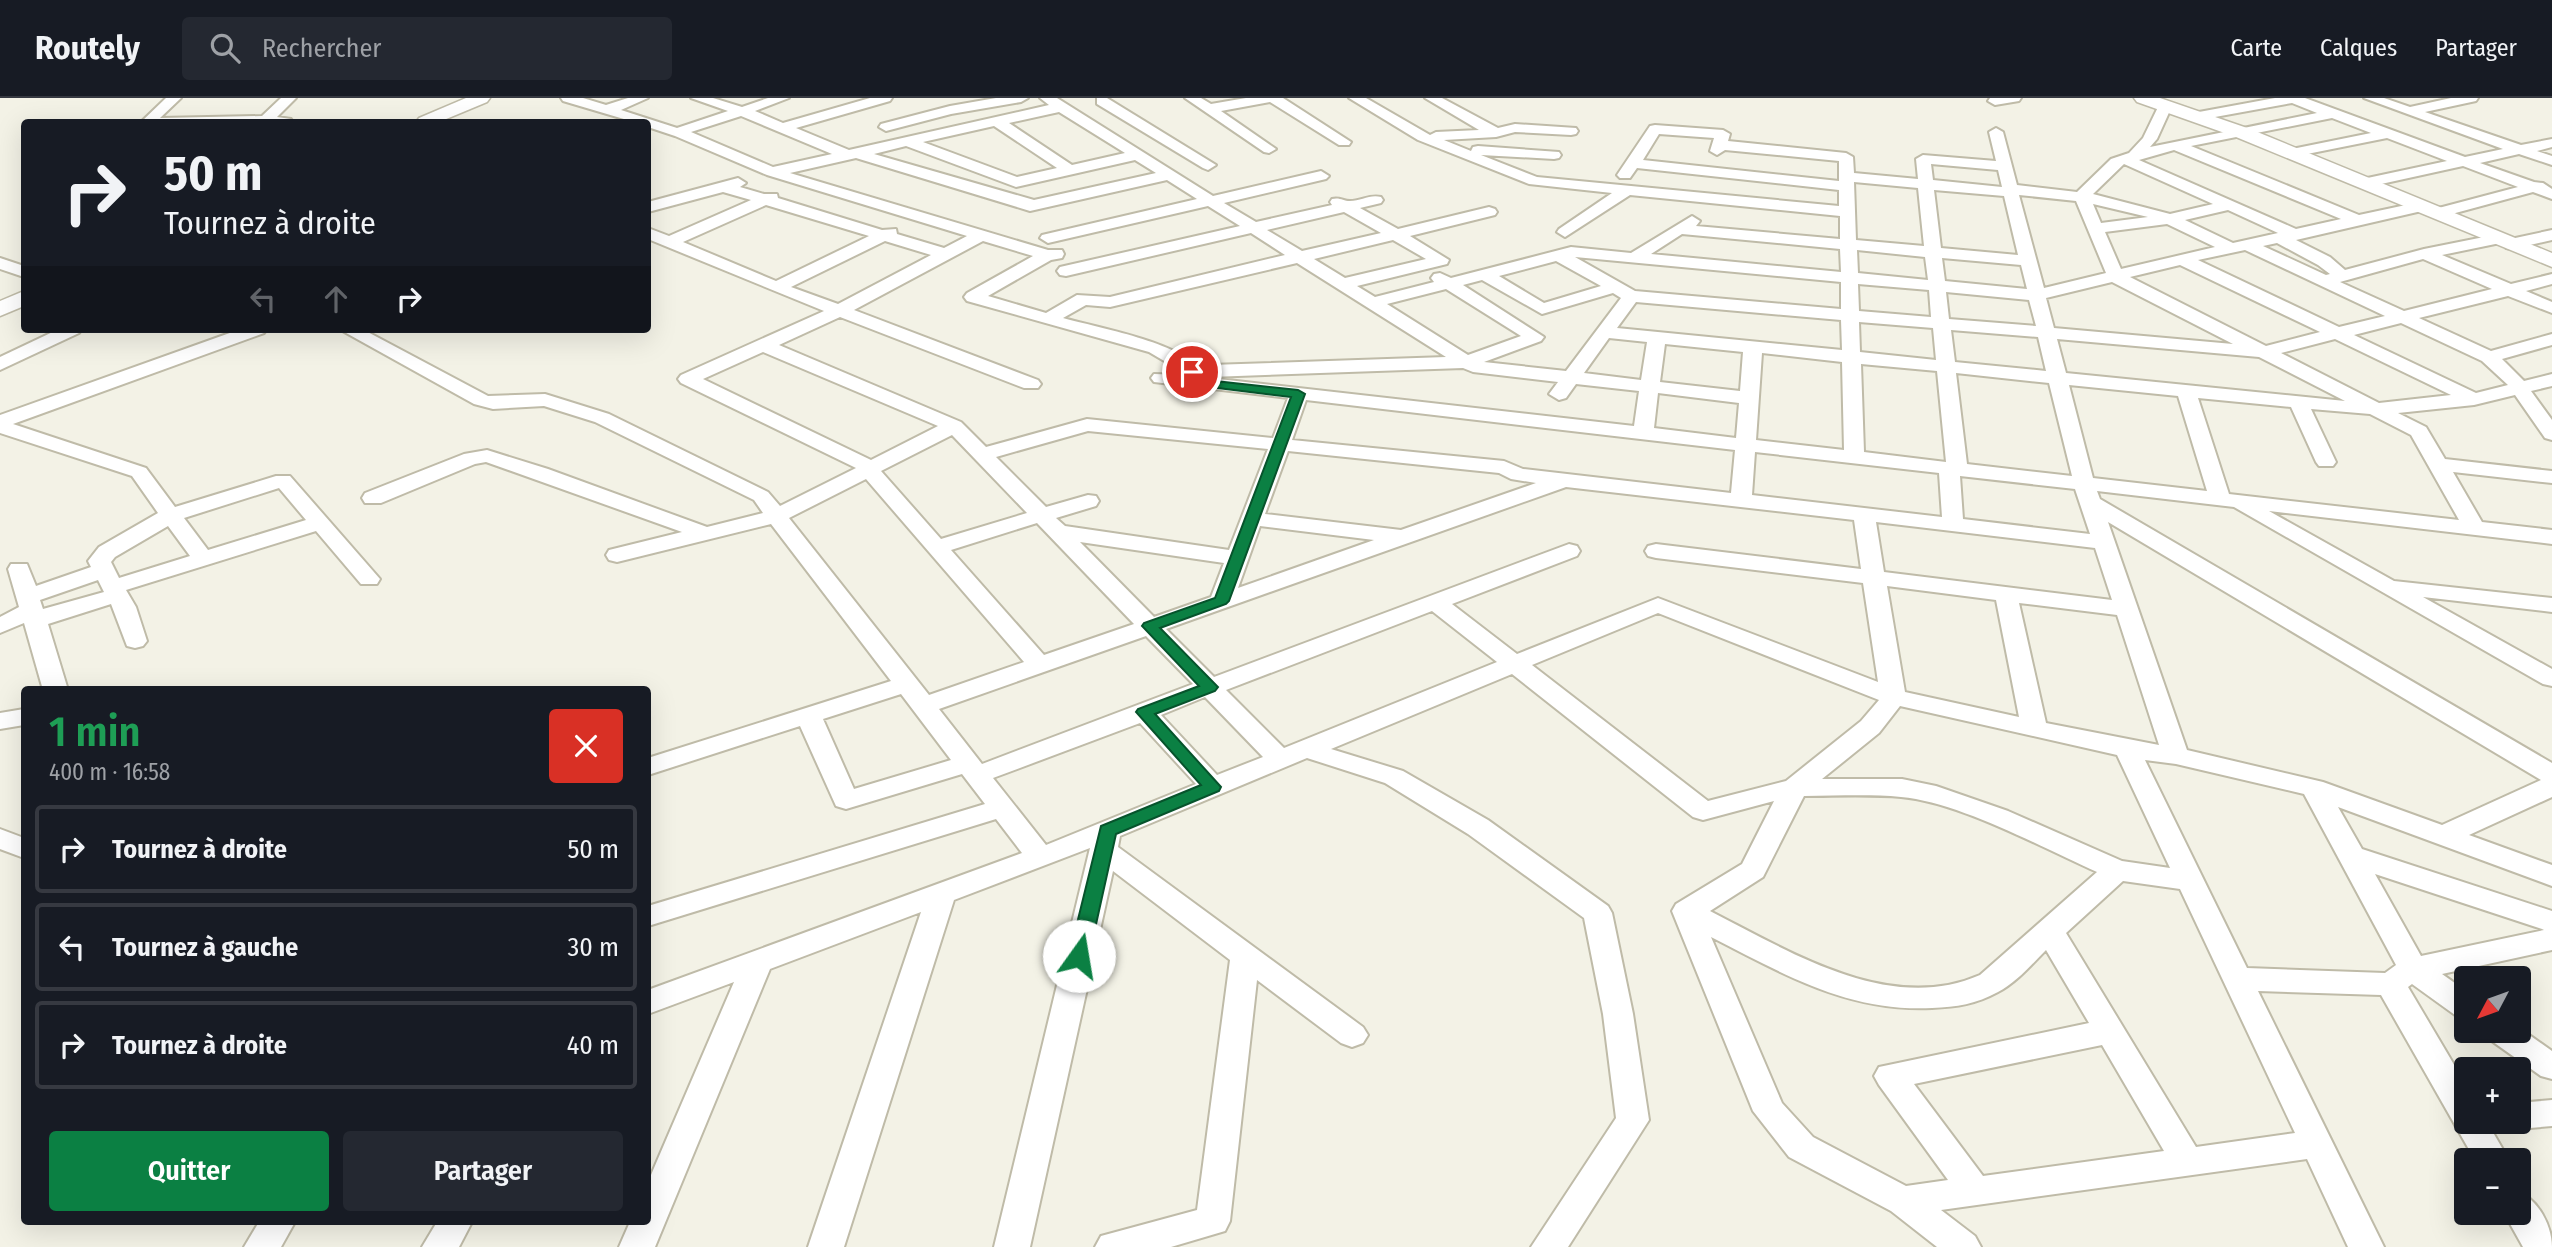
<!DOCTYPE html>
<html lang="fr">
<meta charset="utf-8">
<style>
body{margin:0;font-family:"Fira Sans Condensed",sans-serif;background:#242831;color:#f1f3f6;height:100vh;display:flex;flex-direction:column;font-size:26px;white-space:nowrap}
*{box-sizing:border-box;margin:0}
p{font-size:23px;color:#9ea1a6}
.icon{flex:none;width:38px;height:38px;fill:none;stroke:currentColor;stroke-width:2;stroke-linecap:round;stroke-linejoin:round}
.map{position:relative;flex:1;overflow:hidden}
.side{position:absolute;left:21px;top:588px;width:630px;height:539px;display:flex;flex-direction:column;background:#171b24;border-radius:7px;box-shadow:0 7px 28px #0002}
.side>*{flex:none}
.hud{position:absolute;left:21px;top:21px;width:630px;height:214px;border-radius:7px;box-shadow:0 7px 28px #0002;background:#171b24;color:#f1f3f6;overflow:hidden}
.needle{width:46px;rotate:229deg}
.controls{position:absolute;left:2454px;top:868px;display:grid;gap:14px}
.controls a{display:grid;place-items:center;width:77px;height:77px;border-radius:7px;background:#171b24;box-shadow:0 7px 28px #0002;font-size:35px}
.pin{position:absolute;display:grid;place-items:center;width:60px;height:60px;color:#fff;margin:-30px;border:4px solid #fff;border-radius:50%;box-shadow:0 2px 7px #0007}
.me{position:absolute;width:77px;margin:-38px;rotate:13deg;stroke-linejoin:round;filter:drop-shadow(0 0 5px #0008)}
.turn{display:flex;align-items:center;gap:24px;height:147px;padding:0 28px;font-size:32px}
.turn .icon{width:91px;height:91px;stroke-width:2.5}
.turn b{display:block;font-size:49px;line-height:60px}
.lanes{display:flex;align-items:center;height:66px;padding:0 28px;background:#0003;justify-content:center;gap:35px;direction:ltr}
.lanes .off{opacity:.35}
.round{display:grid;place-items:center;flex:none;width:74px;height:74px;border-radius:7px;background:#242831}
.summary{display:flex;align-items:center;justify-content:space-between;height:119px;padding:0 28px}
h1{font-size:42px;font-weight:600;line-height:52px;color:#1e9e55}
.button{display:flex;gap:14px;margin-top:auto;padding:14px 28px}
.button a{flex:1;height:80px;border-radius:7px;background:#0b8043;color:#fff;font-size:28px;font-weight:600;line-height:80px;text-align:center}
.button a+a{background:#242831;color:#f1f3f6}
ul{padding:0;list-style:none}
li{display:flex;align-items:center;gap:21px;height:88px;margin:0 14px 10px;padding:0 14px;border:4px solid #363941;border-radius:7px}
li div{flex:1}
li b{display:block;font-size:26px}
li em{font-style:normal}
header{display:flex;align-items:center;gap:42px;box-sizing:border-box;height:98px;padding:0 35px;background:#171b24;border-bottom:2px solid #363941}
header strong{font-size:33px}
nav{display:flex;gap:38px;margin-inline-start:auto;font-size:24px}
.search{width:490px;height:63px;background:#242831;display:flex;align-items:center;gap:18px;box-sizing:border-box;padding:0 24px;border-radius:7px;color:#9ea1a6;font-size:26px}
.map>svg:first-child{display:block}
</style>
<header>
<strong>Routely</strong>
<div class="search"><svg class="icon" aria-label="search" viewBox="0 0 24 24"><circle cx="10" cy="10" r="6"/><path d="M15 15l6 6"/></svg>Rechercher</div>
<nav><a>Carte</a><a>Calques</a><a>Partager</a></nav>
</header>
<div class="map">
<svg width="2552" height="1149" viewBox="0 0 2552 1149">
<rect width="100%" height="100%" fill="#f3f2e6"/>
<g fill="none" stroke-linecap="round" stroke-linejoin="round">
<g stroke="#bfbba8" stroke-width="4">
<g id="minor">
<polygon points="166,0 181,0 160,20 262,18 281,0 296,0 277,19 291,21 293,24 141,24"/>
<path d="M 561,0 L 583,0 L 606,7 L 628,0 L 648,0 L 621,12 L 677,30 L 728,13 L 691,0 L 713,0 L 742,9 L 768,0 L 789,0 L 755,13 L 783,25 L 870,0 L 892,0 L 890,3 L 796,30 L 849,52 L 1049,7 L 1040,0 L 1057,0 L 1213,98 L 1321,73 L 1329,78 L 1326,81 L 1224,105 L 1256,124 L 1332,107 L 1330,104 L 1332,101 C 1340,99 1343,103 1350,103 C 1361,103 1370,96 1381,99 L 1383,102 L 1381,105 L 1360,110 L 1398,131 L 1489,109 L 1495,111 L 1497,114 L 1495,117 L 1410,138 L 1449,162 L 1447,166 L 1357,188 L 1375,199 L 1434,184 L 1431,180 L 1434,176 L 1440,175 L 1451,180 L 1571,149 L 1631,155 L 1692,118 L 1700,123 L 1696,128 L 1840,141 L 1840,118 L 1630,97 L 1565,139 L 1557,134 L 1559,131 L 1612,95 L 1529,86 L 1418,42 L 1349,0 L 1366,0 L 1430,37 L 1436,34 L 1479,32 L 1425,0 L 1442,0 L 1498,30 L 1515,26 L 1576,30 L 1578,33 L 1576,36 L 1571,37 L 1515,34 L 1496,39 L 1444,42 L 1471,53 L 1473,49 L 1478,48 L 1559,54 L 1561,57 L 1559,60 L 1554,61 L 1481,57 L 1537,79 L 1839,108 L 1839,92 L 1637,70 L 1630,80 L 1620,80 L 1617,77 L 1650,28 L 1655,27 L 1723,32 L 1730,36 L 1728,43 L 1846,55 L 1853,59 L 1854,75 L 1918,81 L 1916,61 L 1923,57 L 1996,63 L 1989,34 L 1996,30 L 2003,34 L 2017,87 L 2077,94 L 2111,61 L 2129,55 L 2143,40 L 2160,5 L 2165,4 L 2172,8 L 2157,41 L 2150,49 L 2317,15 L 2292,5 L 2193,23 L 2186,19 L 2188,16 L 2275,0 L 2305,0 L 2465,59 L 2503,51 L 2364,0 L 2384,0 L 2410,9 L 2451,0 L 2478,0 L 2476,3 L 2425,14 L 2521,47 L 2552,41 L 2552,49 L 2537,53 L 2552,58 L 2552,67 L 2519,56 L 2480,65 L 2534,84 L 2543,85 L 2552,91 L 2552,101 L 2533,94 L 2437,120 L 2429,115 L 2431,112 L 2518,89 L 2463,68 L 2363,90 L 2358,88 L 2355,85 L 2358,82 L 2447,63 L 2387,40 L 2292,59 L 2287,58 L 2285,55 L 2287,52 L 2371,35 L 2332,20 L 2191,48 L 2359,117 L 2420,104 L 2426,106 L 2428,109 L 2426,112 L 2296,142 L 2330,159 L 2345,172 L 2424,151 L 2499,136 L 2505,138 L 2506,142 L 2552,132 L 2552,142 L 2512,151 L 2506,150 L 2505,144 L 2442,157 L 2511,186 L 2552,176 L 2552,186 L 2526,193 L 2552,204 L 2552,215 L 2508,198 L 2419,220 L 2491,253 L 2552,236 L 2552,247 L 2502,261 L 2524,283 L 2552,276 L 2552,288 L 2531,293 L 2552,322 L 2552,342 L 2545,340 L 2515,297 L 2474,307 L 2398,315 L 2426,329 L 2445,361 L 2552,373 L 2552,385 L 2453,374 L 2482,424 L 2552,432 L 2552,446 L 2269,413 L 2394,483 L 2552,500 L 2552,514 L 2423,499 L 2552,571 L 2552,588 L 2543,586 L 2234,409 L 2097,393 L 2100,401 L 2552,665 L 2552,699 L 2469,737 L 2552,767 L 2552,788 L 2338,709 L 2362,751 L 2552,813 L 2552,852 L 2442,876 L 2466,893 L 2466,921 L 2455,917 L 2412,886 L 2408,889 L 2466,987 L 2466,1024 L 2487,1024 L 2509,1062 L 2475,1062 L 2381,897 L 2258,893 L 2384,1149 L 2348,1149 L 2307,1061 L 1941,1112 L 1975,1138 L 1981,1149 L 1937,1149 L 1891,1113 L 1789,1059 L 1753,1013 L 1672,813 L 1676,806 L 1742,766 L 1774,703 L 1703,722 L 1693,719 L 1512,576 L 1331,651 L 1403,673 L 1488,722 L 1608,808 L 1612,815 L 1633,916 L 1649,1022 L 1568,1149 L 1531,1149 L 1616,1020 L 1603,916 L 1584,820 L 1468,736 L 1385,685 L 1307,660 L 1120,738 L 1118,749 L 1363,929 L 1368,937 L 1363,945 L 1352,949 L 1341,945 L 1257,882 L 1230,1123 L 1225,1133 L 1171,1149 L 1095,1149 L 1101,1138 L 1197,1112 L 1230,862 L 1113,773 L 1030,1149 L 994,1149 L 1090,750 L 954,802 L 844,1149 L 808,1149 L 921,814 L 770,871 L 655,1149 L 619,1149 L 630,1124 L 648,1124 L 648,1084 L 734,884 L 648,916 L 648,892 L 1022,755 L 996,721 L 648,828 L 648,808 L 985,706 L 962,676 L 846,711 L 836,708 L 800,628 L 648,677 L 648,660 L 891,583 L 771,426 L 617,464 L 609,462 L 606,457 L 609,452 L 682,434 L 486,364 L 475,366 L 381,405 L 365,405 L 362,400 L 365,395 L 464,356 L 487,352 L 548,371 L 707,429 L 763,415 L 754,402 L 595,324 L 544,308 L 493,311 L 474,306 L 339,231 L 362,231 L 488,298 L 545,296 L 609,316 L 768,394 L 780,408 L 856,370 L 681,285 L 678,281 L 681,277 L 824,213 L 648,141 L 648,130 L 669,138 L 751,102 L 723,94 L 648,114 L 648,104 L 738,80 L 746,85 L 740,89 L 764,96 L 777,96 L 778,100 L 882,132 L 896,131 L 897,136 L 944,150 L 967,138 L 767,77 L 675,38 L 648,29 L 648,24 L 634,24 L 563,3 ZM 1059,14 L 1125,55 L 1072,67 L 1009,25 ZM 741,18 L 832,56 L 773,69 L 691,34 ZM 994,28 L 1057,70 L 1017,79 L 923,44 ZM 1659,36 L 1714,40 L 1710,53 L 1717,57 L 1725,52 L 1839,63 L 1839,83 L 1643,62 ZM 906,48 L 1016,89 L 1135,62 L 1156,75 L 1034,102 L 874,56 ZM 2174,52 L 2341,121 L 2296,131 L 2139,62 ZM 856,60 L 1030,113 L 1167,82 L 1197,101 L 1042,137 L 1040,140 L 1048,145 L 1208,108 L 1240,128 L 1060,169 L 1057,173 L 1060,177 L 1066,178 L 1251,135 L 1285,157 L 1110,199 L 1077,197 L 1046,215 L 988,198 L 1051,162 L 1062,160 L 1064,156 L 1062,152 L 1048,152 L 790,75 ZM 1931,66 L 1998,72 L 2002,89 L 1933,82 ZM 2124,66 L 2213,106 L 2170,116 L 2093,96 ZM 1854,84 L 1918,90 L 1924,148 L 1856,142 ZM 1934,92 L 2004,98 L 2018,157 L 1941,150 ZM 2019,97 L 2076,103 L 2106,175 L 2044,190 ZM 2093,106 L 2148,119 L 2101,125 ZM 766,107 L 869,138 L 776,183 L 683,144 ZM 2228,112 L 2278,135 L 2233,145 L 2185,122 ZM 1344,114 L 1381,135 L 1302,153 L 1267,132 ZM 2167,126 L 2215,149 L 2121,171 L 2105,134 ZM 1682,136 L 1840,151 L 1841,174 L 1651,156 ZM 1393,142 L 1426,161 L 1345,180 L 1314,161 ZM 885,143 L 931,157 L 838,206 L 791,189 ZM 983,143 L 1033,158 L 967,195 L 964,199 L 967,203 L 1149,254 L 1183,274 L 1182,277 L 1154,276 L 1151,280 L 1154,284 L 1288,300 L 1273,340 L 1087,321 L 986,349 L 961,324 L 779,247 L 840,219 L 1024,290 L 1038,290 L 1041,286 L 1038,282 L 854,212 ZM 2277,145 L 2318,167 L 2330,176 L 2326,177 L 2263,148 ZM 1857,152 L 1925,159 L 1928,182 L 1858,175 ZM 2245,152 L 2385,218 L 2339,229 L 2198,162 ZM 1575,159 L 1841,184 L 1841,211 L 1635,193 ZM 1942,160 L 2021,167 L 2027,191 L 1945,183 ZM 2423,161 L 2492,191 L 2404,213 L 2340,184 ZM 1556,163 L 1601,188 L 1544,205 L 1499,178 ZM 1297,165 L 1446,259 L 1210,267 L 1201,273 C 1180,244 1099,230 1063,220 L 1086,207 L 1110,209 ZM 2180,167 L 2320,234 L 2266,248 L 2130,179 ZM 1482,182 L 1542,216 L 1613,195 L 1621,200 L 1566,273 L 1484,264 L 1541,243 L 1544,239 L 1463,187 ZM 2112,184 L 2233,246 L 2054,230 L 2046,200 ZM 1858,186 L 1929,192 L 1931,219 L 1859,213 ZM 1446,191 L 1521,238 L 1468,257 L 1387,206 ZM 1946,194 L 2029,202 L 2036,228 L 1949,221 ZM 1636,204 L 1841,222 L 1842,252 L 1617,230 ZM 1859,224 L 1933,230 L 1936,262 L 1860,254 ZM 2401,225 L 2482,263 L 2508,287 L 2476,295 L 2354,237 ZM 1951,232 L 2038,239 L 2046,273 L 1955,264 ZM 1609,240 L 1647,244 L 1641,282 L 1584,275 ZM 2057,241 L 2259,259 L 2345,303 L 2066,275 ZM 2335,241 L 2451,297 L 2379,305 L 2281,255 ZM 1665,246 L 1743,254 L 1740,293 L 1660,284 ZM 763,254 L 938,328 L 871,362 L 703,281 ZM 1762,255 L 1842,264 L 1844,352 L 1756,342 ZM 1861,266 L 1937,273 L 1946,364 L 1864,354 ZM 1463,270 L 1473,274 L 1558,284 L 1549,296 L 1559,302 L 1566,300 L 1576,286 L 1639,293 L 1634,328 L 1201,279 L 1201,274 L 1210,279 ZM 1956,275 L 2049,285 L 2072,378 L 1967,366 ZM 2069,287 L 2178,298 L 2207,393 L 2093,380 ZM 1658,295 L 1739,305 L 1736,340 L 1654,330 ZM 2198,300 L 2291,309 L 2316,364 L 2319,368 L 2333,368 L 2336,364 L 2311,311 L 2370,316 L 2411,337 L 2459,422 L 2229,396 ZM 1306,302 L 1735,352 L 1731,395 L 1523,371 L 1504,363 L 1292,342 ZM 1088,333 L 1268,351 L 1229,452 L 1065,428 L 1056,420 L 1096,408 L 1099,403 L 1096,398 L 1088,397 L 1046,409 L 996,359 ZM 952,337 L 1027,415 L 941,441 L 881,373 ZM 1288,353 L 1499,375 L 1511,381 L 1536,385 L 1401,432 L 1265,416 ZM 1755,354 L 1939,375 L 1942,419 L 1752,397 ZM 1960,378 L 2075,391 L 2090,436 L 1963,421 ZM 866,381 L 1024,564 L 929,597 L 789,420 ZM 1566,389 L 1854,422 L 1861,471 L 1656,446 L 1648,448 L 1645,453 L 1648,458 L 1656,460 L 1863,485 L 1878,584 L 1658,500 L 1517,556 L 1452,506 L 1577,458 L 1580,453 L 1577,448 L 1569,446 L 1214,579 L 1166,531 ZM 1876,424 L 2095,450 L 2112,502 L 1884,474 ZM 2108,424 L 2541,682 L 2442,727 L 2323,684 L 2187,652 ZM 1037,425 L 1134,526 L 1044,557 L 951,452 ZM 1260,428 L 1374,442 L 1238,490 ZM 1080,444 L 1224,465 L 1211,499 L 1154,519 ZM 1887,488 L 1996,502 L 2019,619 L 1905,594 ZM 2019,505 L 2117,517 L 2159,647 L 2046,625 ZM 1432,513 L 1497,564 L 1284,650 L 1226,592 ZM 1658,515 L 1879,602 L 1861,623 L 1786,683 L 1708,703 L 1532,567 ZM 1146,538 L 1193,586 L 982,666 L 939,611 ZM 901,596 L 951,662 L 854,691 L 823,621 ZM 1205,599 L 1263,659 L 1217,677 L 1161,617 ZM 1900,608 L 2117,657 L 2170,770 L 2122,763 L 2008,713 L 1936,688 L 1902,681 L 1822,681 L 1879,635 ZM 1140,625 L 1196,686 L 1046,747 L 993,680 ZM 2145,662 L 2176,666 L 2304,696 L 2396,867 L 2385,875 L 2247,870 ZM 1804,698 C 1836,698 1869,696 1901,699 C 1959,704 2043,750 2097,774 L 1980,877 C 1889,917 1789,853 1710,813 L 1763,779 ZM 2375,776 L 2542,831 L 2544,832 L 2421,858 ZM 2123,783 L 2180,791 L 2295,1035 L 2196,1049 L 2066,835 ZM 1711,839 C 1784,876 1847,914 1932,910 C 1957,909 1976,906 1998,894 C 2016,885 2032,866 2046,852 L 2089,925 L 1879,969 L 1874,978 L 1879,987 L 1948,1082 L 1906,1088 L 1813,1039 L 1782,1005 ZM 2102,947 L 2164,1053 L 1983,1078 L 1914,986 Z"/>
<polygon points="996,0 1028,0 1021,4 951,16 886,33 879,29 881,26 950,8"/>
<polygon points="1097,0 1107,0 1216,67 1208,72 1203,70 1097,6"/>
<polygon points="1185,0 1201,0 1211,6 1246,0 1283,0 1351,44 1349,47 1339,47 1270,4 1221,13 1276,51 1269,55 1264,54"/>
<polygon points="1990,0 2021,0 2019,3 1995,7 1988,3"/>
<polygon points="0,160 24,168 24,179 0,171"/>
<polygon points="59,231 82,231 79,235 0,272 0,259"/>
<path d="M 241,231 L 267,231 L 264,235 L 13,326 L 146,370 L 175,409 L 276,378 L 290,378 L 380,481 L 377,486 L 361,486 L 316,433 L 126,492 L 136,509 L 147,543 L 143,548 L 135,550 L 127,548 L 111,506 L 48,526 L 68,592 L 43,592 L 24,525 L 0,535 L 0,519 L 19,509 L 8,471 L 11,466 L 27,466 L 36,488 L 91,469 L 88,463 L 99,449 L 158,415 L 132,378 L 0,335 L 0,317 ZM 279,390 L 306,422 L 208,452 L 184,420 ZM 168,428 L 190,458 L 119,480 L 111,464 L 115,459 ZM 98,482 L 104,494 L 43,511 L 40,502 Z"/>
<polygon points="24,611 24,627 0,631 0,615"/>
<polygon points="0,731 24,740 24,760 0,751"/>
<polygon points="2518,929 2552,953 2552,981 2541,978 2489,941 2484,933 2518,933"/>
<polygon points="2552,1002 2552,1028 2518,1031 2506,1027 2505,1024 2518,1024 2518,1005"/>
<path d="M 2518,1094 C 2538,1101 2552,1128 2552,1149 L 2523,1149 L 2504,1115 L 2518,1115 Z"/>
<polygon points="259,1124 295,1124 281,1149 244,1149"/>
<polygon points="437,1124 472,1124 459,1149 422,1149"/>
</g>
</g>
<g stroke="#bfbba8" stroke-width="3">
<g id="tertiary">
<polygon points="466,0 490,0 487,4 439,24 416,24 419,20"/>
<polygon points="2134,0 2160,0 2250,31 2552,155 2552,169 2236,39 2137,4"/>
<polygon points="24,193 24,208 0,218 0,203"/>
</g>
</g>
<use href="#minor" fill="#fff" fill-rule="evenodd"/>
<use href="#tertiary" fill="#fff" fill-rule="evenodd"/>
</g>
<polygon fill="#0b8043" stroke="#07532c" stroke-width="2" points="1192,270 1198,274 1197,281 1298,292 1305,296 1229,503 1226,506 1160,530 1218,589 1215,593 1155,616 1221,689 1219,693 1116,736 1089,858 1086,863 1072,863 1069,858 1101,728 1201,687 1136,614 1138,611 1199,588 1142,528 1144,525 1215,500 1291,299 1186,286 1186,274"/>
</svg>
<div class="controls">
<a><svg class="needle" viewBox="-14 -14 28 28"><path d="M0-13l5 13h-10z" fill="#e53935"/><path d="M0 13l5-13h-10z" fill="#9ea1a6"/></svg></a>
<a>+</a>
<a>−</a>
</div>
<div class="pin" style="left:1192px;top:274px;background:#d93025"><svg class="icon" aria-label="arrive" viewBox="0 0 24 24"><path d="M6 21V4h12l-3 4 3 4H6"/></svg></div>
<svg class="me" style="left:1079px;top:858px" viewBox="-20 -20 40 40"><circle r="19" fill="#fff"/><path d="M0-13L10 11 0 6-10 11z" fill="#0b8043"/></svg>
<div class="hud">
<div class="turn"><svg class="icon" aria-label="right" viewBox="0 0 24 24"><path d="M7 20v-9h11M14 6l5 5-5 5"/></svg><div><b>50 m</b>Tournez à droite</div></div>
<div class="lanes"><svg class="icon off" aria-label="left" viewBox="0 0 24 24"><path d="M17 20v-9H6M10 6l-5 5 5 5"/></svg><svg class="icon off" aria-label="ahead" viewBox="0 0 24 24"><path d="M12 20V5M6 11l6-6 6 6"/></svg><svg class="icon" aria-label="right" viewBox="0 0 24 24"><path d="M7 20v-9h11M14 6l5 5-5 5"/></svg></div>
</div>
<section class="side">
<div class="summary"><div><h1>1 min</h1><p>400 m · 16:58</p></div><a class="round" style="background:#d93025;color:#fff"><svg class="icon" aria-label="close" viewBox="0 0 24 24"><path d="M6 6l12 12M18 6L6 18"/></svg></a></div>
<ul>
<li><svg class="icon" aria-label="right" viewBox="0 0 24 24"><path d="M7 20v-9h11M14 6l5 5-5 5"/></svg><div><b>Tournez à droite</b></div><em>50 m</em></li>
<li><svg class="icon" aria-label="left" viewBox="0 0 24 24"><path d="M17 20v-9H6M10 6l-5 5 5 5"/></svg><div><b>Tournez à gauche</b></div><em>30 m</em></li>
<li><svg class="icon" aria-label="right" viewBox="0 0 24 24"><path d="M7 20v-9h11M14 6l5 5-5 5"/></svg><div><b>Tournez à droite</b></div><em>40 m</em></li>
</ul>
<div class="button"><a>Quitter</a><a>Partager</a></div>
</section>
</div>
